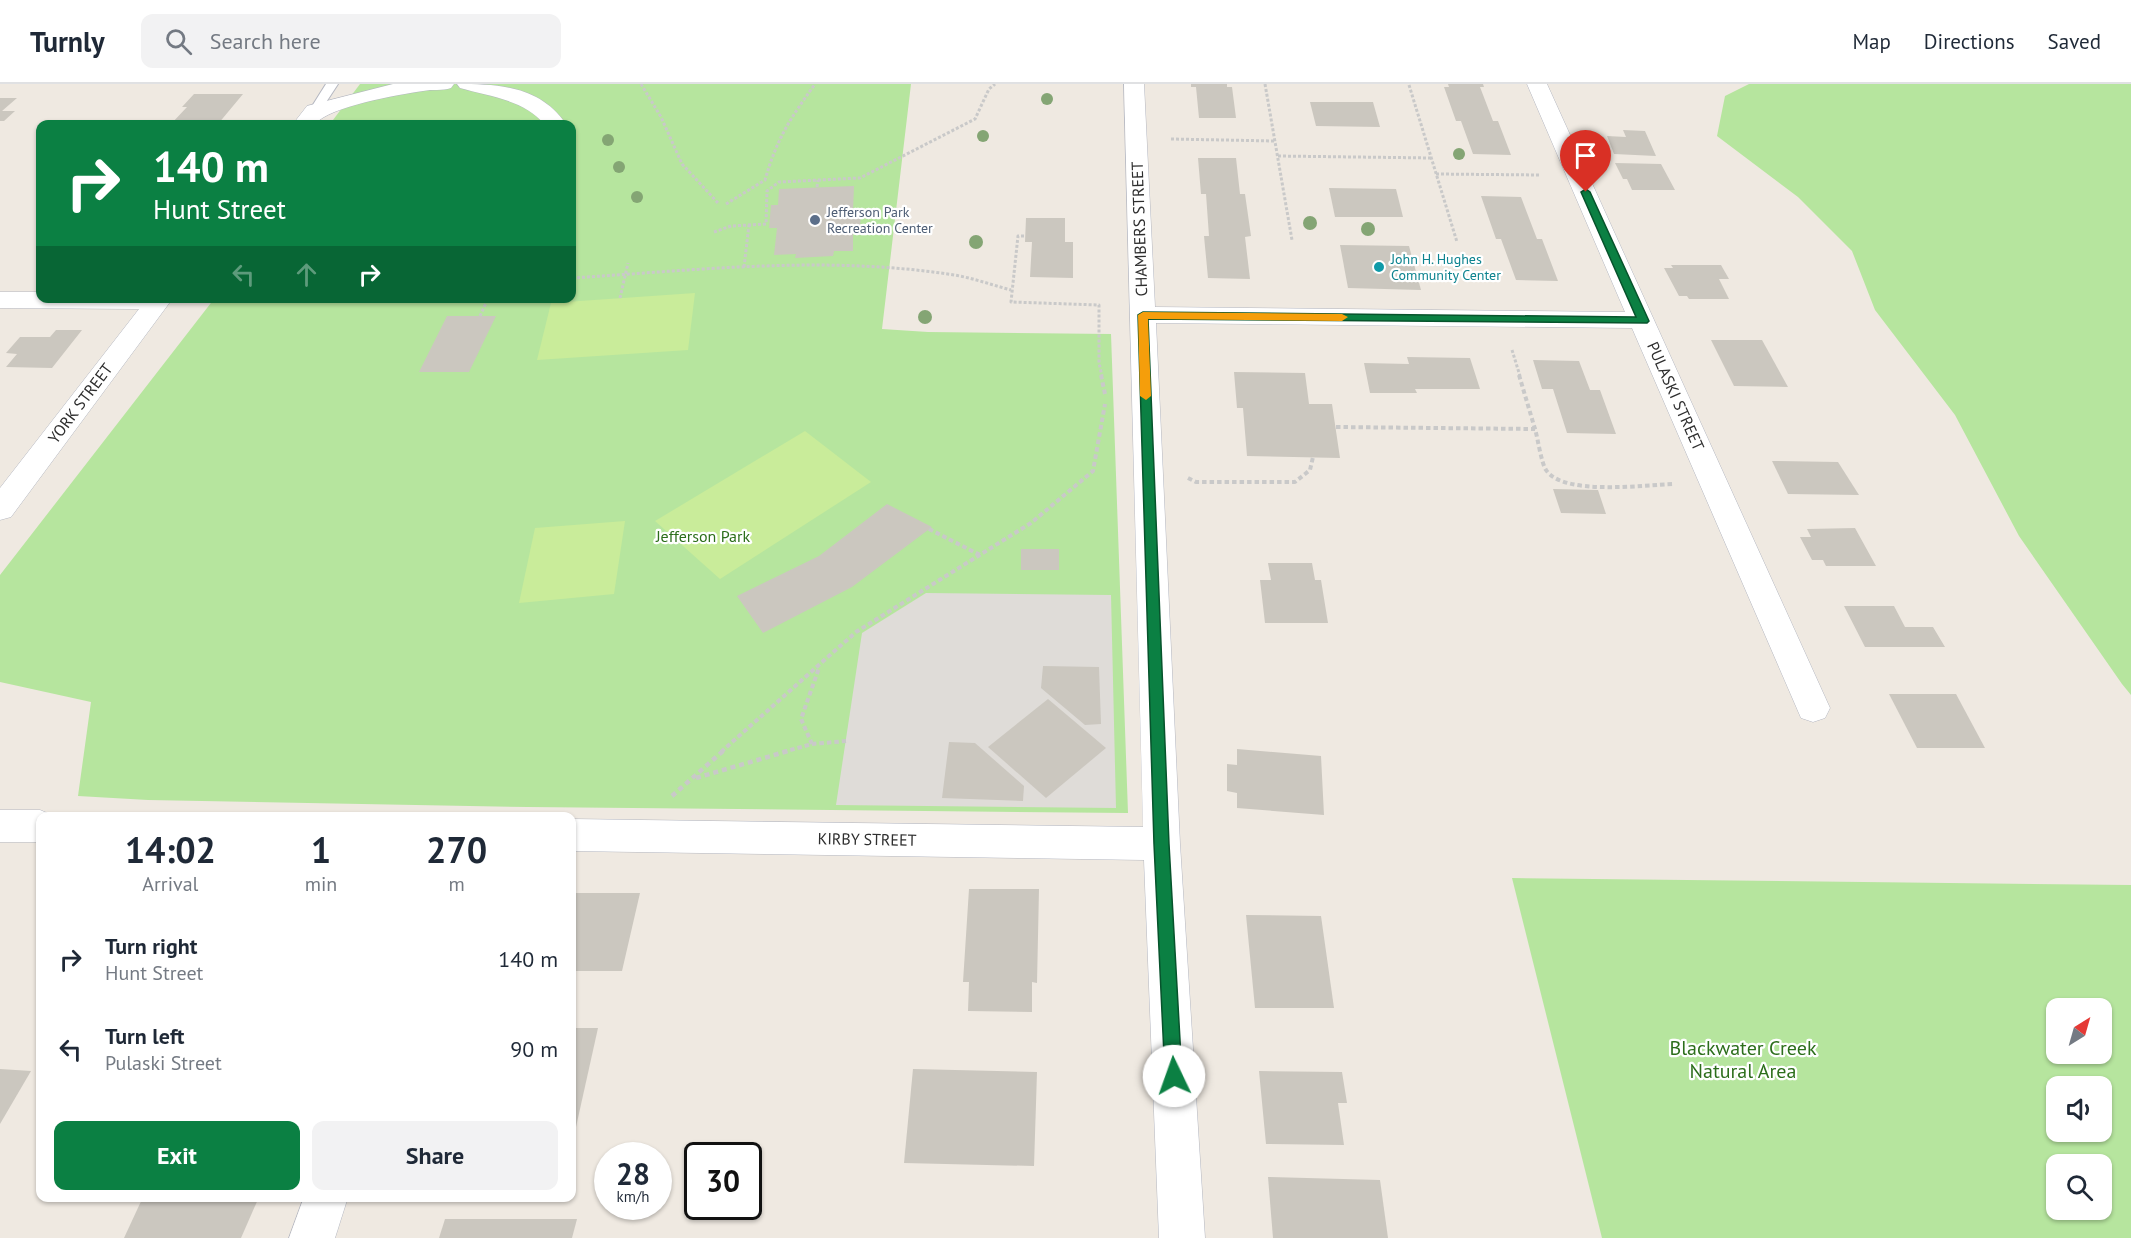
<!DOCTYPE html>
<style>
body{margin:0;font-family:"PT Sans",sans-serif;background:#f2f2f3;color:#1f2937;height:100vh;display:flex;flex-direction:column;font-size:22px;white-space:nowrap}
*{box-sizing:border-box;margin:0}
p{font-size:20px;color:#747a83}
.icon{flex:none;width:33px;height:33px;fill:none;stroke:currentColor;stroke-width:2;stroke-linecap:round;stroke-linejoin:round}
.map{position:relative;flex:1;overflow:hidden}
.sheet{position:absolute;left:36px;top:728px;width:540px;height:390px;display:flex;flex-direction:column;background:#fff;border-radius:12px;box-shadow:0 2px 4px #0004}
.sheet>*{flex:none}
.hud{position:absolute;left:36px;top:36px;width:540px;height:183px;border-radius:12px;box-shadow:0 2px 4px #0004;background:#0b8043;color:#fff;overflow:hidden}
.needle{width:39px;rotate:37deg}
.fabs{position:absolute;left:2046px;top:914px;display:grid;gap:12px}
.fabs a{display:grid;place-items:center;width:66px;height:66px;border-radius:12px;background:#fff;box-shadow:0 2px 4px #0004;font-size:30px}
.speed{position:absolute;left:594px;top:1058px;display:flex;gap:12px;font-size:30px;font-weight:700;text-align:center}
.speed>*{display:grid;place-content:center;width:78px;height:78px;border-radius:50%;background:#fff;box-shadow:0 2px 4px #0004;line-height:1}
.speed small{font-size:15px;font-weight:400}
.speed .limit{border:3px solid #111;border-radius:9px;background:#fff;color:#111}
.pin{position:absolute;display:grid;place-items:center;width:51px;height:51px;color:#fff;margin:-62px -26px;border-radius:50% 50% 50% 0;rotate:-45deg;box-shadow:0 0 6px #0007}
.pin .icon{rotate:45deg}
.me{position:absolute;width:66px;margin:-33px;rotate:357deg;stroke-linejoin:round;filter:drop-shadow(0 0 4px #0008)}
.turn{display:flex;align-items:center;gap:21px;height:126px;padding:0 18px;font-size:27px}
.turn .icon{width:78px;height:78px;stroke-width:2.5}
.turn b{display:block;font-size:42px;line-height:51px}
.lanes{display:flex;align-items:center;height:57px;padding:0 18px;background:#0003;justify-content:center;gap:30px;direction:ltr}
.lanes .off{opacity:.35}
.eta{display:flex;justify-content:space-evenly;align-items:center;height:102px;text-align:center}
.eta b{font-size:36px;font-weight:700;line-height:42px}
.button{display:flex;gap:12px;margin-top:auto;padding:12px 18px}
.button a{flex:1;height:69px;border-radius:12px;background:#0b8043;color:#fff;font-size:24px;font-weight:700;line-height:69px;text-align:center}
.button a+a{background:#f2f2f3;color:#1f2937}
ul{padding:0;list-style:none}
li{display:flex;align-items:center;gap:18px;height:90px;padding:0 18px}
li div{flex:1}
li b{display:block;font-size:22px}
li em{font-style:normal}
header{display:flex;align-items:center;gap:36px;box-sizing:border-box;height:84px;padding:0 30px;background:#fff;border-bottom:2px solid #e0e1e3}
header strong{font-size:28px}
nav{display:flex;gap:33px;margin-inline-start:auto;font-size:21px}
.search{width:420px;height:54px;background:#f2f2f3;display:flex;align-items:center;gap:15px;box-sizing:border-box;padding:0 21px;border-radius:12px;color:#747a83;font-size:22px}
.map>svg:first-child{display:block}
</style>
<header>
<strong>Turnly</strong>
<div class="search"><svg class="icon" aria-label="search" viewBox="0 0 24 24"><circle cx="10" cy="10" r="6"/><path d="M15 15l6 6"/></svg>Search here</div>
<nav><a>Map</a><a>Directions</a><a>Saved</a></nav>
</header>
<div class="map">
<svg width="2131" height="1154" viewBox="0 0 2131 1154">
<rect width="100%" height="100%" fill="#efe9e1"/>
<g fill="#b6e59e" fill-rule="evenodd">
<polygon points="360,0 911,0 882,245 928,248 1111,250 1128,729 528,723 148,716 78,712 91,618 0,598 0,491 214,215 572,214 572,40 330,40"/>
<polygon points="1749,0 2131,0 2131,611 2122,600 2019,452 1955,331 1875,226 1852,167 1798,113 1717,52 1725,12"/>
<path d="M 1512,794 L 2131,801 L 2131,1154 L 1602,1154 ZM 2056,924 L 2102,924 L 2102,969 L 2056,969 ZM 2056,1002 L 2102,1002 L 2102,1047 L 2056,1047 ZM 2056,1080 L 2102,1080 L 2102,1125 L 2056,1125 Z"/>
</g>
<g fill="#c9ec9a">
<polygon points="695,209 688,266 537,276 551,219"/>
<polygon points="805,347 871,398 720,495 655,437"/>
<polygon points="625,437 614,510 519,519 535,444"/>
</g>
<polygon fill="#dfdcd8" points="926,509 1111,511 1116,724 836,721 862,549"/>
<g fill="#cbc7bf">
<polygon points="1191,0 1227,0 1227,3 1232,3 1236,34 1199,34 1196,3 1191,3"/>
<polygon points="1448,0 1483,0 1484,3 1480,3 1493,37 1498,37 1511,71 1473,70 1461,37 1456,37 1444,3 1449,3"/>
<polygon points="194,10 243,10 218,40 171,40 187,23 182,23"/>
<polygon points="0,14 17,14 2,27 15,27 4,37 0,37"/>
<polygon points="1310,18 1373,18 1380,43 1316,42"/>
<polygon points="1623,46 1645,47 1656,72 1614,70 1607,52 1626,53"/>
<polygon points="1198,74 1236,74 1240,110 1245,110 1251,152 1245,153 1250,195 1208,194 1204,152 1209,152 1206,110 1201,110"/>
<polygon points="1615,79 1661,80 1675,106 1632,106 1627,95 1623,95"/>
<polygon points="854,102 853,127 861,127 860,144 853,145 853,167 834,167 833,172 795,174 796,170 774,171 777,144 769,144 771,121 778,121 779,105"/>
<polygon points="1329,104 1396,105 1403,133 1335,133"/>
<polygon points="1481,112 1521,113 1537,155 1542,155 1558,197 1516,196 1501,155 1496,155"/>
<polygon points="1026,134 1065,134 1065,158 1073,158 1073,194 1030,193 1032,158 1025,158"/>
<polygon points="1340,161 1409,162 1421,206 1348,204"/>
<polygon points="1671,181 1721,181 1729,195 1719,195 1729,215 1689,215 1687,212 1679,212 1664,184 1673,184"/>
<polygon points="447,232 496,232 469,288 419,288"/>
<polygon points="56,246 82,246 52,284 6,283 17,270 6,269 20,253 50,253"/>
<polygon points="1711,256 1762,256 1788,303 1734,302"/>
<polygon points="1407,273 1470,274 1480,305 1415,305 1417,309 1370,309 1364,279 1409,280"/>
<polygon points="1533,276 1579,277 1590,306 1600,306 1616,350 1567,349 1553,305 1542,305"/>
<polygon points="1234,288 1305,289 1309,320 1332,320 1340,374 1247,372 1243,324 1237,324"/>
<polygon points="1772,377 1838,378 1859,411 1788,410"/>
<polygon points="1553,405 1598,406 1606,430 1561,429"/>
<polygon points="887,420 932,443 852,503 763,549 737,512 819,472"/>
<polygon points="1855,444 1876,482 1826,482 1823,476 1812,476 1800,453 1811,453 1807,445"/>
<rect x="1021" y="465" width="38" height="21"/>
<polygon points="1268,479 1312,479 1315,496 1321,496 1328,539 1265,539 1260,496 1271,496"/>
<polygon points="1844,522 1894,522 1905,543 1933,543 1945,563 1865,563"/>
<polygon points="1043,582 1099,583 1101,640 1085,641 1041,604"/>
<polygon points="1889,610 1956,610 1985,664 1917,664"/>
<polygon points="1048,615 1106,664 1046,714 988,663"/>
<polygon points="949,658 975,659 1024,702 1023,717 942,714"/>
<polygon points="1237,665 1321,672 1324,731 1237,724 1237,709 1227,707 1227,680 1237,681"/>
<polygon points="969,805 1039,805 1037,899 1032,898 1032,928 968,927 969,898 963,898"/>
<polygon points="572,809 640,809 622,887 572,887"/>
<polygon points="1246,831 1321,832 1334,924 1255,924"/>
<polygon points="572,944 598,944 572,1061"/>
<polygon points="0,985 31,987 0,1040"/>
<polygon points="913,985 1037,988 1034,1082 904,1079"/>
<polygon points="1259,987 1342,988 1347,1019 1338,1019 1344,1061 1266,1060"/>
<polygon points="1268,1093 1380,1096 1388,1154 1273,1154"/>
<polygon points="143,1113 259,1113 241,1154 124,1154"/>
<polygon points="445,1135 577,1135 572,1154 439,1154"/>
</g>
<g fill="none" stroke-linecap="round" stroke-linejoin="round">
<g stroke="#b4b7c1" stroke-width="2">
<polygon id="lane" points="326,0 338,0 319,29 311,29 309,27"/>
</g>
<g stroke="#b4b7c1" stroke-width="1">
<g id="street">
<path d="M 393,0 L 454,0 L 451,4 C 442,7 432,5 423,7 C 397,11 331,22 315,40 L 293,40 L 307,22 Z"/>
<path d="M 457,0 C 499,0 540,2 566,40 L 544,40 C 525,16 488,12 460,4 Z"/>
<polygon points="1124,0 1144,0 1155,223 1625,228 1527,0 1547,0 1830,624 1825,634 1813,638 1801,634 1632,244 1156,239 1180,760 1205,1154 1159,1154 1144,776 572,767 572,735 1143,743"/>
<polygon points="0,208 40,208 40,214 173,214 11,433 0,436 0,404 139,225 0,224"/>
<polygon points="0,726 40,726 54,732 40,732 40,758 0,758"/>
<polygon points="304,1113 348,1113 335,1154 289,1154"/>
</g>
</g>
<g stroke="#c9c9c9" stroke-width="3" stroke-dasharray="3 2" stroke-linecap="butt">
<polyline points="641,0 661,33 682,80 719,120"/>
<polyline points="1265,0 1292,156"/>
<polyline points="1409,1 1457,158"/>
<polyline points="1171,55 1275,57"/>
<polyline points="1278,72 1432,74"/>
<polyline points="1436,90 1541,91"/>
<polyline points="817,103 818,96"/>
<path d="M 726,120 L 765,96 C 777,54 790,35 815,0"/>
<polyline points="714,148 731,142 766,140 767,107 779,98 860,94 975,35 989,5 995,0"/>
<polyline points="1024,152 1018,152 1011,218 1099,221 1099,279 1102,292"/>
<polyline points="744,183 749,141"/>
<path d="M 572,194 C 699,186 827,171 954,191 C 973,194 992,201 1011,206"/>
<polyline points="620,214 628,179"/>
<polyline points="480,232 487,217 491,214"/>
<polyline points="1512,266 1520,292"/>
</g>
<g stroke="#c9c9c9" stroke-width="4" stroke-dasharray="4.5 3" stroke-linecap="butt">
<polyline points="1101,291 1105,310"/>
<polyline points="1519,291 1535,345"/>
<path d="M 1336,343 L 1535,345 C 1538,355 1541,378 1546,386 C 1563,412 1644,401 1673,400"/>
<polyline points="1188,394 1196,398 1295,398 1310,386 1313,373"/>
<polyline points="929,445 980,471"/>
<polyline points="812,660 801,635 819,584"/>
<polyline points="721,668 856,548 1031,439 1093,387 1105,320"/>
<polyline points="783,668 812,660 846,657"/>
</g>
<g stroke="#c9c9c9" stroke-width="4.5" stroke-dasharray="5 4" stroke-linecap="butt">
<polyline points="696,694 788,667"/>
<polyline points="672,712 723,667"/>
</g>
<use href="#lane" fill="#fff" fill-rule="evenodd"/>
<use href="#street" fill="#fff" fill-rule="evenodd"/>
</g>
<g fill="#84a574">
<circle cx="1047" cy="15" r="6"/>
<circle cx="983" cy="52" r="6"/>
<circle cx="608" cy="56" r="6"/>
<circle cx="1459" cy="70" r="6"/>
<circle cx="619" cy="83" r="6"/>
<circle cx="637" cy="113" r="6"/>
<circle cx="1310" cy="139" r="7"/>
<circle cx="1368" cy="145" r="7"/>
<circle cx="976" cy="158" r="7"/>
<circle cx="925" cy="233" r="7"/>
</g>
<polygon fill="#0b8043" stroke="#07532c" stroke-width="1.5" points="1586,105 1590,108 1649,237 1647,239 1148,235 1169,760 1182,992 1180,998 1174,1000 1168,998 1165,992 1154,760 1138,231 1143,228 1636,233 1581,108"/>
<polygon fill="#f59e0b" points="1143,228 1342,230 1348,233 1342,237 1148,235 1151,312 1146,316 1140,312 1138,231"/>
<circle fill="#5c6f8a" stroke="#fff" stroke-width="2" cx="815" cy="136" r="6"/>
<circle fill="#0f9aa8" stroke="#fff" stroke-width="2" cx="1379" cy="183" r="6"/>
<g text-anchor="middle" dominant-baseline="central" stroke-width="4.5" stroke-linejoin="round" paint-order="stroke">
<g font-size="14" fill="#4e5e75" stroke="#fff" text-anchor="start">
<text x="827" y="128">Jefferson Park<tspan x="827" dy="16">Recreation Center</tspan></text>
</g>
<g font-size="14" fill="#0d838f" stroke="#fff" text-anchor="start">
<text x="1391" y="175">John H. Hughes<tspan x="1391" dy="16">Community Center</tspan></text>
</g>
<g font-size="16" fill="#2e2e2e" stroke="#fff">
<text transform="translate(1139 145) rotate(-92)">CHAMBERS STREET</text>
<text transform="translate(1676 312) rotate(66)">PULASKI STREET</text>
<text transform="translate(80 319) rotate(-53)">YORK STREET</text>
<text transform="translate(867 755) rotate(1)">KIRBY STREET</text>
</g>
<g font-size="16" fill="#2c6e1b" stroke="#fff">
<text x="703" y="452">Jefferson Park</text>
</g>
<g font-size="20" fill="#2c6e1b" stroke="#fff">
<text x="1743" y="964">Blackwater Creek<tspan x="1743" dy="23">Natural Area</tspan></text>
</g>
</g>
</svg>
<div class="fabs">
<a><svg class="needle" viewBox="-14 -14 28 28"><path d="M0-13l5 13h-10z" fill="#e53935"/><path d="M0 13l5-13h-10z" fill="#747a83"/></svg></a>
<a><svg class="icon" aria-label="sound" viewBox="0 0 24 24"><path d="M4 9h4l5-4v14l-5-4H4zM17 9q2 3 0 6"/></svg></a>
<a><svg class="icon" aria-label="search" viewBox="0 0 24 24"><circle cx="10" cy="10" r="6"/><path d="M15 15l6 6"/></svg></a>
</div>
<div class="speed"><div>28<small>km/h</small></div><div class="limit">30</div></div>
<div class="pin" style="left:1586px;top:108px;background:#d93025"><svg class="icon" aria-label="arrive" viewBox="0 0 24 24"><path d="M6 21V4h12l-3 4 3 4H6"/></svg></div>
<svg class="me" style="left:1174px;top:992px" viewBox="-20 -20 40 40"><circle r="19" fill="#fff"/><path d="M0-13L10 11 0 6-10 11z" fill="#0b8043"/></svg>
<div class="hud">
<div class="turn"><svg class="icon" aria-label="right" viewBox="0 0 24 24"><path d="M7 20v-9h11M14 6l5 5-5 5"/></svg><div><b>140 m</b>Hunt Street</div></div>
<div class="lanes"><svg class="icon off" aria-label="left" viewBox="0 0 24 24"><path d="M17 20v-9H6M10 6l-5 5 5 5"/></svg><svg class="icon off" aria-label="ahead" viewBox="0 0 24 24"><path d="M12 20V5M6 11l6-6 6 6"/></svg><svg class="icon" aria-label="right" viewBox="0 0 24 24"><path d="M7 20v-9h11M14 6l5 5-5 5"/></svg></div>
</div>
<section class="sheet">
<div class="eta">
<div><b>14:02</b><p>Arrival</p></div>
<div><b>1</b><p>min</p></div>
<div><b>270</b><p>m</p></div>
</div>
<ul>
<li><svg class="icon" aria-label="right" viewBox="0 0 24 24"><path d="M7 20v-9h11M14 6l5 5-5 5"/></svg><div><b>Turn right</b><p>Hunt Street</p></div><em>140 m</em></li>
<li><svg class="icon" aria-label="left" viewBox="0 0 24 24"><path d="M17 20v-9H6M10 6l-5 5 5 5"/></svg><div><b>Turn left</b><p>Pulaski Street</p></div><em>90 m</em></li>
</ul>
<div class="button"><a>Exit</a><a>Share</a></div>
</section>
</div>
